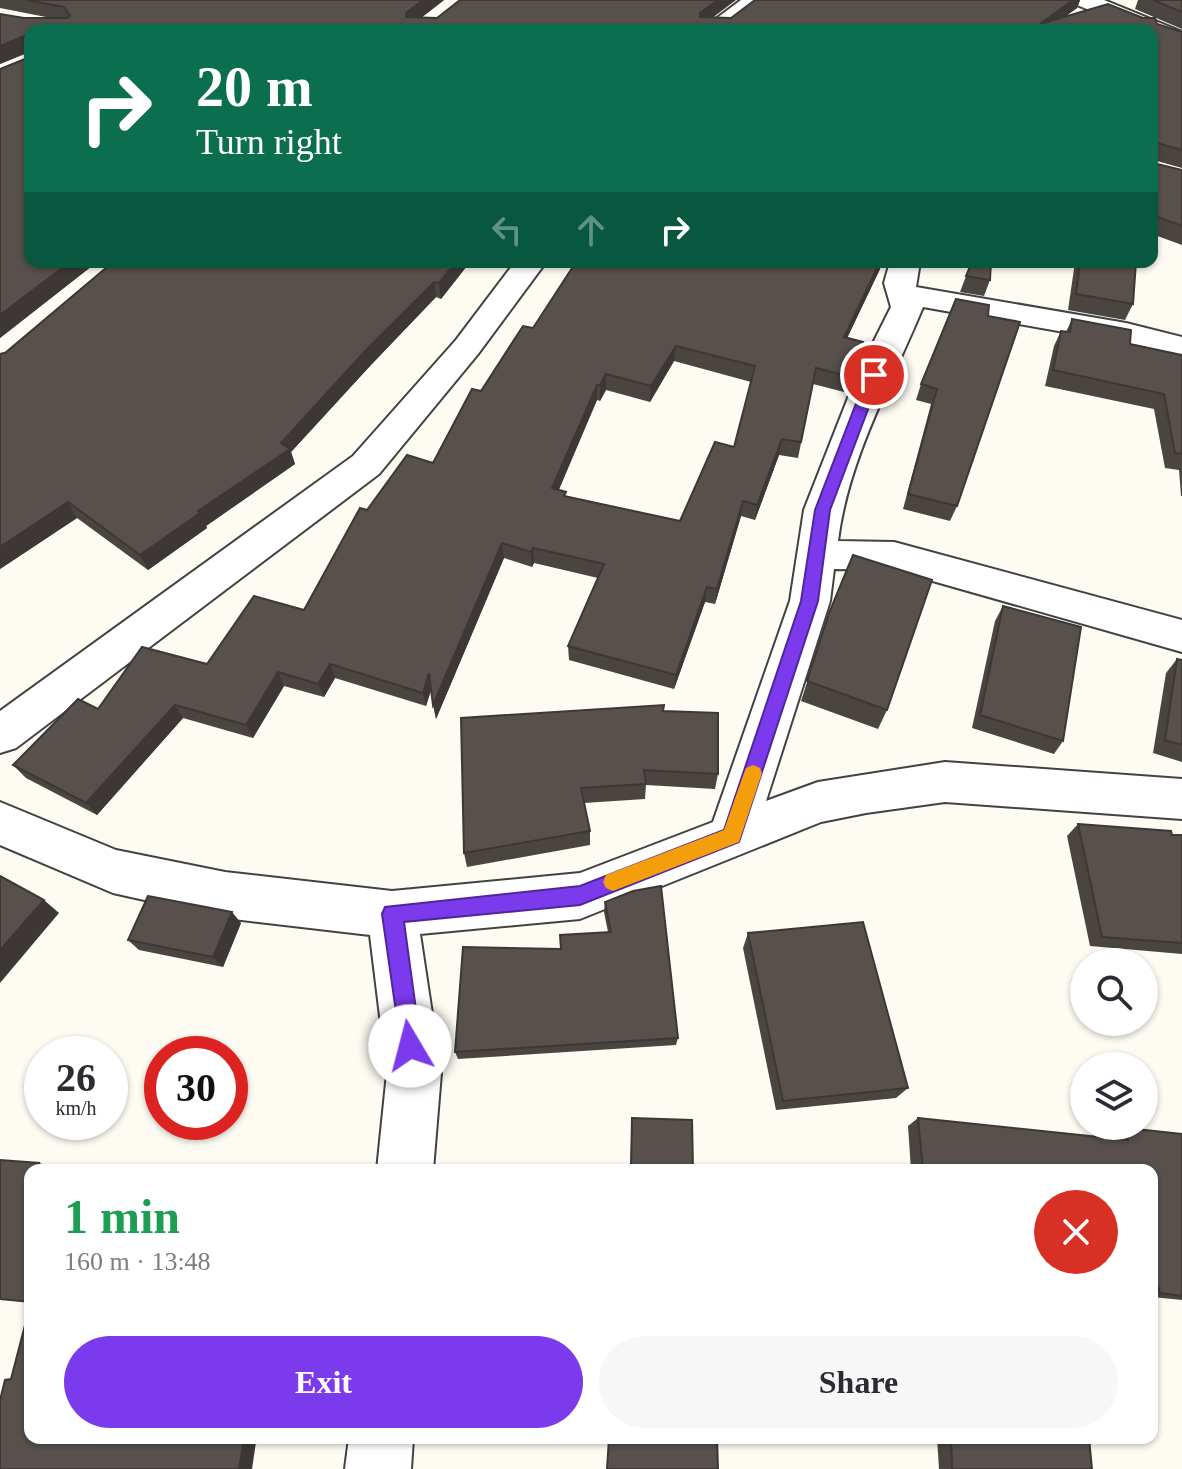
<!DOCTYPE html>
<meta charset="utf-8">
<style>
body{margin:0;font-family:"Times New Roman",serif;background:#f7f7f7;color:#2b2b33;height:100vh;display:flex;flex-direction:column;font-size:30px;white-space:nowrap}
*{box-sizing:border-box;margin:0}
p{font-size:26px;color:#7c7c81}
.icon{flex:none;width:44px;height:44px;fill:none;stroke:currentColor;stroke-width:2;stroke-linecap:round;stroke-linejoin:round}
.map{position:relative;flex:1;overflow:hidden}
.panel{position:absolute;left:24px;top:1164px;width:1134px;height:280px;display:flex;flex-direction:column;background:#fff;border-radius:16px;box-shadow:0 2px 6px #0004}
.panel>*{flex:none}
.guide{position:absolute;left:24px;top:24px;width:1134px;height:244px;border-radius:16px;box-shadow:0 2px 6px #0004;background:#0b6e4f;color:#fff;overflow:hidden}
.tools{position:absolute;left:1070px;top:948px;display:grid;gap:16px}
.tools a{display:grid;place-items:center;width:88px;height:88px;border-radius:50%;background:#fff;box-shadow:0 2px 6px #0004;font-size:40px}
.speed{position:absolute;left:24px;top:1036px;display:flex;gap:16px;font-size:40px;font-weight:700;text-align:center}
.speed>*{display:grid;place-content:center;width:104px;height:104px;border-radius:50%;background:#fff;box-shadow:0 2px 6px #0004;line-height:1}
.speed small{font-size:20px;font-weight:400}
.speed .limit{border:12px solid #d22;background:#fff;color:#111}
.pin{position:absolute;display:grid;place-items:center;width:68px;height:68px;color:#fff;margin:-34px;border:4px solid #fff;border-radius:50%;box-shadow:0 2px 8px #0007}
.me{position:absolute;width:88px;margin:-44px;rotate:352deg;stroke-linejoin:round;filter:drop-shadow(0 0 6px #0008)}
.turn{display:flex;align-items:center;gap:28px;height:168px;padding:0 40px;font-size:36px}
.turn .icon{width:104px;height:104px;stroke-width:2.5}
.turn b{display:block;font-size:56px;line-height:68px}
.lanes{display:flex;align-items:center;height:76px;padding:0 40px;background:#0003;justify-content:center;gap:40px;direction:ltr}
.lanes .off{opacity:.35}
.round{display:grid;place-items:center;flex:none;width:84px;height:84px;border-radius:42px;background:#f7f7f7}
.head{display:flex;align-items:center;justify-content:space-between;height:136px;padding:0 40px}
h1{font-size:48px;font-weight:800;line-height:60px;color:#1e9e55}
.action{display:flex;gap:16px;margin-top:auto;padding:16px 40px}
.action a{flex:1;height:92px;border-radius:48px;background:#7c3aed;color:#fff;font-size:32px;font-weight:800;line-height:92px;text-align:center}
.action a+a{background:#f7f7f7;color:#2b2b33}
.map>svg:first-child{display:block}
</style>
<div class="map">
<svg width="1182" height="1469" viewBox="0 0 1182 1469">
<rect width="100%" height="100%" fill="#fefbf3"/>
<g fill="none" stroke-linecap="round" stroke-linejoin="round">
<g stroke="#424242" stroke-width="4">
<g id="minor">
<polygon points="741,0 767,0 728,30 701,30"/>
<polygon points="1074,0 1104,0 1182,32 1182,47 1152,36 1152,30 1138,30 1077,5"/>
<polygon points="515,262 546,262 478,354 379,474 16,748 0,753 0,711 353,456 456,340"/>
<path d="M 890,262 L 920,262 L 916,287 L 1126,323 L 1182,337 L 1182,357 L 1126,343 L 923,307 C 892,382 848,459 838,541 L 894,542 L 1182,620 L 1182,652 L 894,570 L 834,569 L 830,601 L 766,801 L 818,782 L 945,762 L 1182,779 L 1182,819 L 945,802 L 866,813 L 821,822 L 580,919 L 420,934 L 441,1073 L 433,1170 L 377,1170 L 387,1073 L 370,935 L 225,918 L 113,893 L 0,845 L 0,802 L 116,850 L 225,872 L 392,891 L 580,873 L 713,822 L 790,601 L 804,510 L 857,375 L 891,307 L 884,283 Z"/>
<polygon points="349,1438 413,1438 411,1469 345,1469"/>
</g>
</g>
<use href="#minor" fill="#fff" fill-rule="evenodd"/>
</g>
<g fill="#4b4542" fill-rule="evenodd">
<polygon points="0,0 444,0 421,18 731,18 755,0 1080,0 1077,8 1066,16 1157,24 1182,32 1182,168 1157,161 1157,164 1182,170 1182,245 1152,234 1152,30 30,30 30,262 97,262 0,338 25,54 0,64 24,18 51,18 0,8"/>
<polygon points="1138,0 1182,0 1182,29 1135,9"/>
<polygon points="470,262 441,299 436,297 370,366 291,452 295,464 206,526 207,528 148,570 77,518 0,569 0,353"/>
<polygon points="1075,262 1136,262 1133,304 1125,320 1068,310"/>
<path d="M 880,269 L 847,338 L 859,358 L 844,392 L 813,384 L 798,458 L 779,455 L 755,520 L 741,516 L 715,604 L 705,602 L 674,689 L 569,660 L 568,646 L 598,578 L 534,563 L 532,567 L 504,558 L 436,719 L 431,690 L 426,706 L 335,678 L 324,697 L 284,686 L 253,738 L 183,718 L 97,815 L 26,778 L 13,765 L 98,709 L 207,664 L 304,610 L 367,510 L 433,463 L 481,391 L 533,328 ZM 674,361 L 751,382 L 734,447 L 680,521 L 566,496 L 558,490 L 597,400 L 600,401 L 606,390 L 650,402 Z"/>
<polygon points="966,276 990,280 984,296 960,292"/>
<polygon points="988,316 957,506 950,521 903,509 931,404 916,400 921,384"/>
<polygon points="1072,319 1130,344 1182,355 1182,496 1181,496 1179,470 1165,468 1154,409 1045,386 1054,346 1061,331 1066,332"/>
<polygon points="1003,606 1063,741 1054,754 972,728 995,621"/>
<polygon points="829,613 887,710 878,729 801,701"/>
<polygon points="1177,659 1182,660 1182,762 1153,753 1166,673"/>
<polygon points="664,711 718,774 715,789 646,785 645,799 584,803 590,831 590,845 467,867 464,853"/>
<polygon points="1078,824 1182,835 1182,954 1090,946 1067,836"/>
<polygon points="605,902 678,1038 676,1045 458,1059 455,1052 608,932 604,912"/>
<polygon points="241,923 223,967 139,950 128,940"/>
<polygon points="748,933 908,1088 896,1098 776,1110 743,948"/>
<polygon points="632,1118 693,1170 630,1170"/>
<polygon points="918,1118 1109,1138 1109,1135 1126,1128 1182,1134 1182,1300 1152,1297 1152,1170 911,1170 908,1126"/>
<polygon points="937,1438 1089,1438 1092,1469 939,1469"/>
</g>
<g fill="#3d3836">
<polygon points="423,0 444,0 408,28 406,17 406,13"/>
<polygon points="718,0 736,0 699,28 700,13"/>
<polygon points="1073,0 1080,0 1077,8 1046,30 1040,24"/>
<polygon points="24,36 30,51 0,64 0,46"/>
<polygon points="70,262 97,262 0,338 0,315"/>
<polygon points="456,262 470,262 441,299 439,283"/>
<polygon points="880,262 882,262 880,269 840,353 844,337"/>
<polygon points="434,282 436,297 370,366 291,452 295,464 206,526 207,528 148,570 140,555 198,511 281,443 366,350"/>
<polygon points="863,342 859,358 844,392 848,376"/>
<polygon points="676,346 674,361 650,402 651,386"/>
<polygon points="606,374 606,390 600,401 600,385"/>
<polygon points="597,385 597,400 553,504 552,488"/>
<polygon points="782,439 779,455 755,520 757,505"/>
<polygon points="743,501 741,516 715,604 717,589"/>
<polygon points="68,502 77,518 0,569 0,547"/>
<polygon points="502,543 504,558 436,719 433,705"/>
<polygon points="533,548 534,563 532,567 531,552"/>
<polygon points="707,587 705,602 674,689 676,675"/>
<polygon points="330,664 335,678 324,697 318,684"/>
<polygon points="278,672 284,686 253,738 246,725"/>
<polygon points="429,673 432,687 426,706 423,693"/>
<polygon points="175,705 183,718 97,815 86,803"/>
<polygon points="44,900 59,913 0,983 0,950"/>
<polygon points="232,912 241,923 223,967 213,957"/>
<polygon points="39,1163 58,1169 57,1170 37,1170"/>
<polygon points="259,1438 265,1438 256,1442 252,1469 239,1469 243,1445"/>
</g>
<g fill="#57504d" stroke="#3d3836" stroke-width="2" fill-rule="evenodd">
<polygon points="26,0 423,0 406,13 406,17 437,18 460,0 718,0 700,13 700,17 731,18 755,0 1073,0 1040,24 1108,4 1143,18 1155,18 1157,24 1182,32 1182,150 1157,143 1157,164 1182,170 1182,226 1152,215 1152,30 30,30 30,262 70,262 0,315 0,69 25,59 24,36 0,46 0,14 24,18 67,18 70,16 64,7"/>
<polygon points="1153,0 1182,0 1182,12"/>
<polygon points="113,262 456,262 439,283 434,282 366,350 281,443 290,449 198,511 200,513 140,555 68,502 0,547 0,354 5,353"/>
<path d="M 576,262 L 880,262 L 844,337 L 863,342 L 848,376 L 816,368 L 801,442 L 782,439 L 757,505 L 743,501 L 717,589 L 707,587 L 676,675 L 568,646 L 604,564 L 533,548 L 531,552 L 502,543 L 433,705 L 429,673 L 423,693 L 330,664 L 318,684 L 278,672 L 246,725 L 175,705 L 86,803 L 13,765 L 78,699 L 98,709 L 142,647 L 207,664 L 254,596 L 304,610 L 360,508 L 367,510 L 407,455 L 433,463 L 472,389 L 481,391 L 523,326 L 533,328 ZM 676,346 L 755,366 L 734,447 L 715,442 L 680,521 L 564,496 L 566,492 L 552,488 L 597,385 L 600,385 L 606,374 L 651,386 Z"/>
<polygon points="972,262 991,262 990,280 966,276"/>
<polygon points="1080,262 1136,262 1133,304 1076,294"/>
<polygon points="956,299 989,305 988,316 1020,322 957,506 908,494 937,389 921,384"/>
<polygon points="1072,319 1131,330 1130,344 1182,355 1182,454 1175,453 1164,394 1053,370 1061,331 1070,332"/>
<polygon points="853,555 932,580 887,710 807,681 829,613"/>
<polygon points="1003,606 1081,627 1063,741 980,715"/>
<polygon points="1177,659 1182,660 1182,745 1165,740"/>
<polygon points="664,705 663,711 718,713 718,774 644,770 646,784 581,788 590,831 464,853 461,718"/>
<polygon points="1078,824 1171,831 1172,835 1182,835 1182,943 1102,937"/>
<polygon points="0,876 44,900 0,950"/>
<polygon points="661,886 678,1038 455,1052 463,947 561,949 560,935 611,932 605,902 633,891"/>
<polygon points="148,896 232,912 213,957 128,940"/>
<polygon points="863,922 908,1088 783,1101 748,933"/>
<polygon points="632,1118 692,1120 693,1170 631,1170"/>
<polygon points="918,1118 1128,1140 1126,1128 1182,1134 1182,1296 1160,1293 1158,1286 1152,1285 1152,1170 923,1170"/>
<polygon points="0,1160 39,1163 37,1170 30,1170 30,1302 0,1299"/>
<polygon points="30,1306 30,1438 259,1438 243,1445 239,1469 0,1469 0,1400 5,1380 11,1379"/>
<polygon points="609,1438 717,1438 718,1469 607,1469"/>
<polygon points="951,1438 1089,1438 1092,1469 952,1469"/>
</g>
<polygon fill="#7c3aed" stroke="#51269a" stroke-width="2" points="874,371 881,375 830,510 818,601 739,842 580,905 404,922 421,1046 418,1054 410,1057 402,1054 382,914 385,907 580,886 724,830 801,601 815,510 867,375"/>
<polygon fill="#f59e0b" points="753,765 760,768 762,773 739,842 613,891 606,888 603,882 606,875 724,830 744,773 746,768"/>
</svg>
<div class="tools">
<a><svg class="icon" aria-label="search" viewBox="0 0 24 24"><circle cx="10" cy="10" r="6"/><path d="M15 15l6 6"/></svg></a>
<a><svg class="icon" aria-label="layers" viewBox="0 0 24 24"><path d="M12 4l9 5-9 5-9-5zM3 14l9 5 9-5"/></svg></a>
</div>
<div class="speed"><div>26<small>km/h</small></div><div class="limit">30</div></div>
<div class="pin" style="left:874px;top:375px;background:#d93025"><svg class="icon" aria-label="arrive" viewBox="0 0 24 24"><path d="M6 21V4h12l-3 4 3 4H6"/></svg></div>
<svg class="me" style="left:410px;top:1046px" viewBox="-20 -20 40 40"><circle r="19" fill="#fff"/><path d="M0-13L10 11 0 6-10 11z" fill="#7c3aed"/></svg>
<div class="guide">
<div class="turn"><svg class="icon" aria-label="right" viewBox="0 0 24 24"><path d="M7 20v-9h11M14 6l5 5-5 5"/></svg><div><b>20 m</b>Turn right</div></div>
<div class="lanes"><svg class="icon off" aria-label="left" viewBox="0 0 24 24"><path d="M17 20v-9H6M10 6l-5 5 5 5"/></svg><svg class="icon off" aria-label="ahead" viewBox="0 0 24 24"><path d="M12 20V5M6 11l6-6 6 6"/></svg><svg class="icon" aria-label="right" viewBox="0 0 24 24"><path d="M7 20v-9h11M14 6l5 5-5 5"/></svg></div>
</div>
<section class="panel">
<div class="head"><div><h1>1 min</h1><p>160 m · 13:48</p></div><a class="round" style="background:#d93025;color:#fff"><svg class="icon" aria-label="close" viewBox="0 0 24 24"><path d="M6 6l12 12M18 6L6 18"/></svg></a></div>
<div class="action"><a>Exit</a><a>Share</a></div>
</section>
</div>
